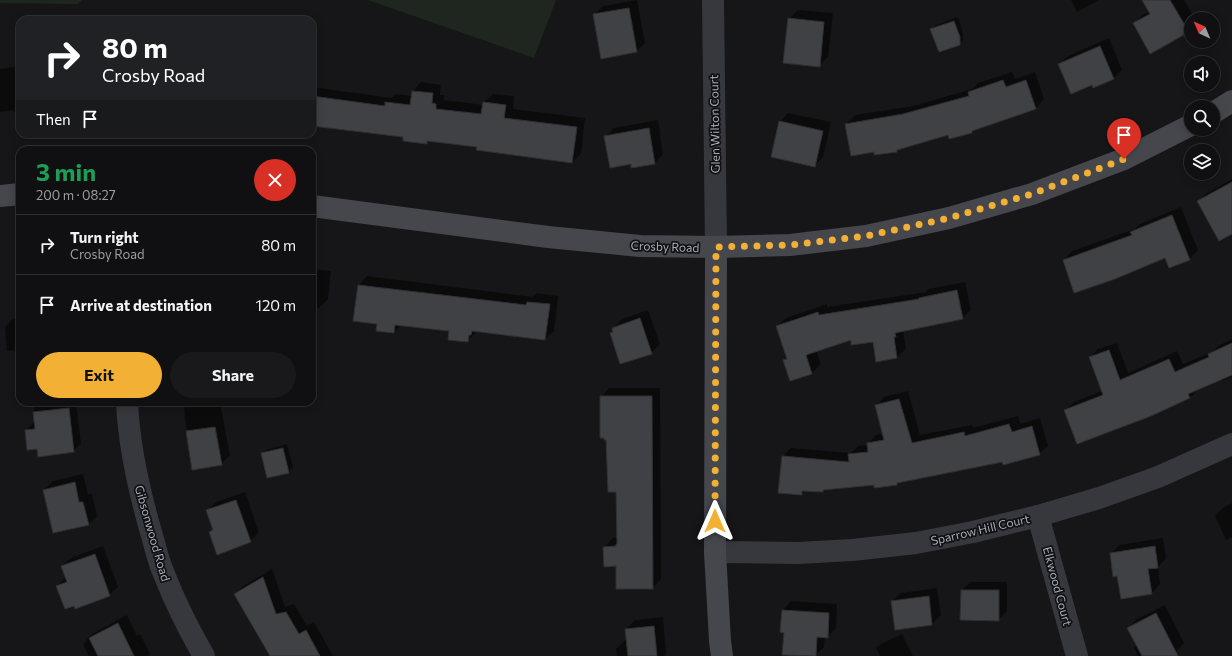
<!DOCTYPE html>
<meta charset="utf-8">
<style>
body{margin:0;font-family:Commissioner,sans-serif;background:#19191b;color:#f1f3f6;height:100vh;display:flex;flex-direction:column;font-size:15px;white-space:nowrap}
*{box-sizing:border-box;margin:0}
p{font-size:13px;color:#9c9d9f}
.icon{flex:none;width:22px;height:22px;fill:none;stroke:currentColor;stroke-width:2;stroke-linecap:round;stroke-linejoin:round}
.map{position:relative;flex:1;overflow:hidden}
.drawer{position:absolute;left:16px;top:146px;width:300px;height:260px;display:flex;flex-direction:column;background:#101012;border-radius:12px;box-shadow:0 2px 10px #0003,0 0 0 1px #303032}
.drawer>*{flex:none}
.guide{position:absolute;left:16px;top:16px;width:300px;height:122px;border-radius:12px;box-shadow:0 2px 10px #0003,0 0 0 1px #303032;background:#202124;color:#fff;overflow:hidden}
.needle{width:26px;rotate:316deg}
.tools{position:absolute;left:1184px;top:12px;display:grid;gap:8px}
.tools a{display:grid;place-items:center;width:36px;height:36px;border-radius:50%;background:#101012;box-shadow:0 2px 10px #0003,0 0 0 1px #303032;font-size:20px}
.pin{position:absolute;display:grid;place-items:center;width:34px;height:34px;color:#fff;margin:-41px -17px;border-radius:50% 50% 50% 0;rotate:-45deg;box-shadow:0 0 4px #0007}
.pin .icon{rotate:45deg}
.me{position:absolute;width:44px;margin:-22px;rotate:0deg;stroke-linejoin:round;filter:drop-shadow(0 0 3px #0008)}
.turn{display:flex;align-items:center;gap:14px;height:84px;padding:0 20px;font-size:18px}
.turn .icon{width:52px;height:52px;stroke-width:2.5}
.turn b{display:block;font-size:28px;line-height:34px}
.then{display:flex;align-items:center;height:38px;padding:0 20px;background:#0003;gap:8px;font-size:15px}
.round{display:grid;place-items:center;flex:none;width:42px;height:42px;border-radius:21px;background:#19191b}
.head{display:flex;align-items:center;justify-content:space-between;height:68px;padding:0 20px}
h1{font-size:24px;font-weight:700;line-height:30px;color:#1e9e55}
.button{display:flex;gap:8px;margin-top:auto;padding:8px 20px}
.button a{flex:1;height:46px;border-radius:24px;background:#f2b134;color:#111;font-size:16px;font-weight:700;line-height:46px;text-align:center}
.button a+a{background:#19191b;color:#f1f3f6}
ul{padding:0;list-style:none}
li{display:flex;align-items:center;gap:12px;height:60px;padding:0 20px;border-top:1px solid #303032}
li div{flex:1}
li b{display:block;font-size:15px}
li em{font-style:normal}
.map>svg:first-child{display:block}
</style>
<div class="map">
<svg width="1232" height="656" viewBox="0 0 1232 656">
<rect width="100%" height="100%" fill="#161618"/>
<g fill="#1e261f">
<polygon points="0,0 82,0 78,4 0,3"/>
<polygon points="368,0 556,0 534,58"/>
</g>
<g fill="#0007">
<polygon points="637,0 645,43 636,52 594,15 603,6"/>
<polygon points="1071,0 1099,0 1077,12"/>
<polygon points="1169,0 1184,0 1195,19 1191,19 1191,29 1188,32 1134,23 1143,15"/>
<polygon points="798,10 833,13 828,57 819,65 789,19"/>
<polygon points="958,17 963,33 963,40 959,44 932,29 936,25"/>
<polygon points="1109,38 1122,70 1114,78 1094,87 1092,84 1059,64 1068,56"/>
<polygon points="18,63 20,63 20,111 13,112 13,110 0,112 0,69 14,67"/>
<polygon points="1012,72 1015,79 1035,72 1044,99 1036,108 975,129 972,132 948,134 899,148 896,151 874,151 846,124 855,115 913,106 972,89 978,83"/>
<polygon points="421,82 441,85 440,95 444,95 444,100 484,105 484,102 493,94 514,96 513,109 585,118 581,154 572,162 478,149 478,146 429,140 426,143 404,136 312,125 312,87 392,98 395,94 412,96 413,91"/>
<polygon points="788,113 831,122 823,157 814,166 780,122"/>
<polygon points="658,120 663,154 655,163 632,163 605,137 614,128"/>
<polygon points="1232,179 1232,233 1198,201 1207,193"/>
<polygon points="1181,207 1198,250 1190,259 1170,267 1166,256 1064,260 1072,251 1135,229 1140,224"/>
<polygon points="312,269 331,271 328,299 319,308 312,307"/>
<polygon points="367,276 533,297 537,293 558,296 554,331 545,339 476,331 476,332 467,341 450,331 401,325 394,332 378,323 359,285"/>
<polygon points="965,282 971,310 962,318 903,330 906,349 897,357 877,360 874,341 851,339 816,350 821,364 812,373 791,380 784,361 788,357 777,326 786,318 827,304 827,307 926,292 928,289"/>
<polygon points="648,310 660,344 651,353 611,333 614,330 613,328 622,319"/>
<polygon points="13,319 20,319 20,350 7,351 5,327"/>
<polygon points="1232,339 1232,377 1222,381 1221,379 1198,389 1190,398 1065,410 1074,402 1102,391 1090,358 1098,349 1117,343 1128,373 1177,351 1183,364 1212,352 1218,346"/>
<polygon points="609,388 660,388 661,579 653,588 617,565 604,547 613,538 618,538 617,491 607,440 601,397"/>
<polygon points="908,391 920,435 972,425 973,428 1018,416 1020,424 1040,418 1048,446 1039,454 899,481 896,484 874,484 825,489 822,491 806,490 802,494 783,456 791,448 851,453 858,446 868,445 868,443 876,435 883,434 876,406 884,397"/>
<polygon points="33,402 76,402 81,444 73,451 38,448 26,430 33,423 35,422"/>
<polygon points="184,402 220,402 230,455 221,464 193,469 185,420"/>
<polygon points="287,444 293,467 289,472 268,477 262,454 266,450"/>
<polygon points="83,474 88,494 92,494 97,516 89,524 44,490 53,481"/>
<polygon points="245,492 259,532 250,541 210,532 214,529 207,511 216,502"/>
<polygon points="1232,503 1232,537 1226,540 1215,516 1224,507"/>
<polygon points="1163,538 1166,558 1158,567 1160,584 1152,593 1118,575 1111,554 1119,545"/>
<polygon points="103,546 118,587 109,595 57,586 66,577 62,566 71,558"/>
<polygon points="272,569 285,607 294,604 307,626 314,622 333,656 271,656 235,594 243,586"/>
<polygon points="970,582 1007,582 1007,611 998,620 962,590"/>
<polygon points="937,588 941,615 932,624 896,629 892,602 901,593"/>
<polygon points="791,601 837,604 836,628 827,637 825,637 824,647 815,656 785,632 783,610"/>
<polygon points="1165,605 1184,643 1176,652 1167,656 1138,656 1134,648 1137,644 1129,628 1137,619"/>
<polygon points="127,615 137,636 140,634 150,654 148,656 89,656 83,644 91,635 99,630"/>
<polygon points="663,617 666,654 664,656 617,656 616,649 625,640 627,640 626,629 635,620"/>
<polygon points="902,634 913,656 880,656 876,648 881,644"/>
</g>
<g fill="#404145" stroke="#303034">
<polygon points="1142,0 1170,0 1189,32 1150,54 1133,23 1150,14"/>
<polygon points="629,8 637,52 601,59 593,14"/>
<polygon points="788,18 824,22 820,67 783,63"/>
<polygon points="954,21 960,37 960,45 939,52 930,29"/>
<polygon points="1100,46 1114,79 1093,88 1092,85 1071,94 1058,64"/>
<polygon points="1003,80 1006,87 1026,80 1036,109 972,131 972,133 949,139 948,135 897,150 897,152 874,155 874,152 851,156 845,124 903,114 969,96 968,92"/>
<polygon points="412,91 433,93 432,103 436,104 436,109 481,114 483,102 506,105 504,118 577,127 572,163 476,150 477,147 427,141 427,144 403,141 403,137 312,126 312,96 385,106 385,102 410,105"/>
<polygon points="779,121 823,131 815,167 771,157"/>
<polygon points="649,128 655,164 631,168 631,164 610,168 604,136"/>
<polygon points="1232,182 1232,234 1219,241 1197,201"/>
<polygon points="1172,215 1190,260 1169,268 1165,258 1115,279 1074,293 1063,260 1132,235 1130,232"/>
<polygon points="358,285 526,305 527,302 550,304 545,340 472,331 471,335 469,335 468,342 448,340 449,331 395,325 394,333 376,331 377,324 353,321"/>
<polygon points="957,290 963,319 895,333 896,337 894,337 897,358 876,362 873,342 851,345 851,340 806,355 812,374 790,381 783,360 787,359 776,326 818,312 819,315 919,299 919,298"/>
<polygon points="640,318 652,354 620,364 610,333 613,332 612,328"/>
<polygon points="1232,343 1232,375 1188,394 1190,398 1151,416 1077,444 1064,410 1103,395 1089,357 1109,350 1120,380 1169,359 1175,372 1209,357 1208,354"/>
<polygon points="600,396 652,396 653,589 616,589 616,566 604,567 603,547 616,546 616,544 617,544 616,492 608,492 606,440 604,440 604,438 600,438"/>
<polygon points="899,399 912,443 964,432 965,436 1009,424 1012,432 1032,426 1040,455 1003,465 1002,462 897,483 897,485 874,488 874,485 823,490 823,492 802,491 802,495 778,493 782,456 849,462 848,454 868,452 867,443 884,440 875,405"/>
<polygon points="69,408 74,452 38,457 37,449 27,450 25,430 35,429 33,412"/>
<polygon points="215,427 222,465 192,470 186,431"/>
<polygon points="283,448 289,473 267,478 261,453"/>
<polygon points="75,482 79,502 83,502 89,525 53,533 43,490"/>
<polygon points="236,500 251,542 217,555 209,532 213,530 206,510"/>
<polygon points="1155,546 1158,568 1148,569 1152,594 1121,599 1117,576 1113,577 1110,553"/>
<polygon points="95,554 110,596 75,609 74,606 65,609 56,586 67,582 61,566"/>
<polygon points="263,577 276,614 286,612 299,634 306,630 320,656 270,656 234,594"/>
<polygon points="961,590 999,590 999,621 960,620"/>
<polygon points="929,596 932,625 895,630 891,601"/>
<polygon points="782,610 829,613 828,638 817,637 816,656 782,655 784,633 780,632"/>
<polygon points="1156,613 1178,656 1142,656 1127,628"/>
<polygon points="118,623 134,656 98,656 89,638"/>
<polygon points="654,626 657,656 628,656 625,629"/>
</g>
<g fill="none" stroke-linecap="round" stroke-linejoin="round">
<g stroke="#37383d" stroke-width="22">
<polyline points="713,0 716,247"/>
<path d="M 127,402 C 129,448 140,495 153,539 C 156,551 159,563 164,574 C 175,602 189,630 204,656"/>
<polyline points="1038,516 1077,656"/>
<polyline points="715,552 798,553 852,550 916,543 973,532 1038,516 1099,498 1158,477 1232,444"/>
</g>
<g stroke="#45474d" stroke-width="22">
<polyline points="1213,113 1232,101"/>
<polyline points="0,196 20,194"/>
<polyline points="312,206 548,237 640,246 716,247 790,245 866,236 949,218 1032,194 1124,159 1191,125"/>
<polyline points="716,247 715,552 720,641 722,656"/>
</g>
</g>
<g fill="none" stroke-linecap="round" stroke-linejoin="round">
<polyline stroke="#f2b134" stroke-width="7" stroke-dasharray="0 12.6" points="715,521 716,247 790,245 866,236 908,227 949,218 1032,194 1124,159"/>
</g>
<g text-anchor="middle" dominant-baseline="central" stroke-width="3.5" stroke-linejoin="round" paint-order="stroke">
<g font-size="12" fill="#a8adb8" stroke="#111113">
<text transform="translate(714 124) rotate(-91)">Glen Wilton Court</text>
<text transform="translate(665 246) rotate(2)">Crosby Road</text>
<text transform="translate(980 529) rotate(-13)">Sparrow Hill Court</text>
<text transform="translate(153 533) rotate(74)">Gibsonwood Road</text>
<text transform="translate(1058 586) rotate(75)">Elkwood Court</text>
</g>
</g>
</svg>
<div class="tools">
<a><svg class="needle" viewBox="-14 -14 28 28"><path d="M0-13l5 13h-10z" fill="#e53935"/><path d="M0 13l5-13h-10z" fill="#9c9d9f"/></svg></a>
<a><svg class="icon" aria-label="sound" viewBox="0 0 24 24"><path d="M4 9h4l5-4v14l-5-4H4zM17 9q2 3 0 6"/></svg></a>
<a><svg class="icon" aria-label="search" viewBox="0 0 24 24"><circle cx="10" cy="10" r="6"/><path d="M15 15l6 6"/></svg></a>
<a><svg class="icon" aria-label="layers" viewBox="0 0 24 24"><path d="M12 4l9 5-9 5-9-5zM3 14l9 5 9-5"/></svg></a>
</div>
<div class="pin" style="left:1124px;top:159px;background:#d93025"><svg class="icon" aria-label="arrive" viewBox="0 0 24 24"><path d="M6 21V4h12l-3 4 3 4H6"/></svg></div>
<svg class="me" style="left:715px;top:521px" viewBox="-20 -20 40 40"><path d="M0-17L14 15 0 8-14 15z" fill="#f2b134" stroke="#fff" stroke-width="4"/></svg>
<div class="guide">
<div class="turn"><svg class="icon" aria-label="right" viewBox="0 0 24 24"><path d="M7 20v-9h11M14 6l5 5-5 5"/></svg><div><b>80 m</b>Crosby Road</div></div>
<div class="then">Then<svg class="icon" aria-label="arrive" viewBox="0 0 24 24"><path d="M6 21V4h12l-3 4 3 4H6"/></svg></div>
</div>
<section class="drawer">
<div class="head"><div><h1>3 min</h1><p>200 m · 08:27</p></div><a class="round" style="background:#d93025;color:#fff"><svg class="icon" aria-label="close" viewBox="0 0 24 24"><path d="M6 6l12 12M18 6L6 18"/></svg></a></div>
<ul>
<li><svg class="icon" aria-label="right" viewBox="0 0 24 24"><path d="M7 20v-9h11M14 6l5 5-5 5"/></svg><div><b>Turn right</b><p>Crosby Road</p></div><em>80 m</em></li>
<li><svg class="icon" aria-label="arrive" viewBox="0 0 24 24"><path d="M6 21V4h12l-3 4 3 4H6"/></svg><div><b>Arrive at destination</b></div><em>120 m</em></li>
</ul>
<div class="button"><a>Exit</a><a>Share</a></div>
</section>
</div>
